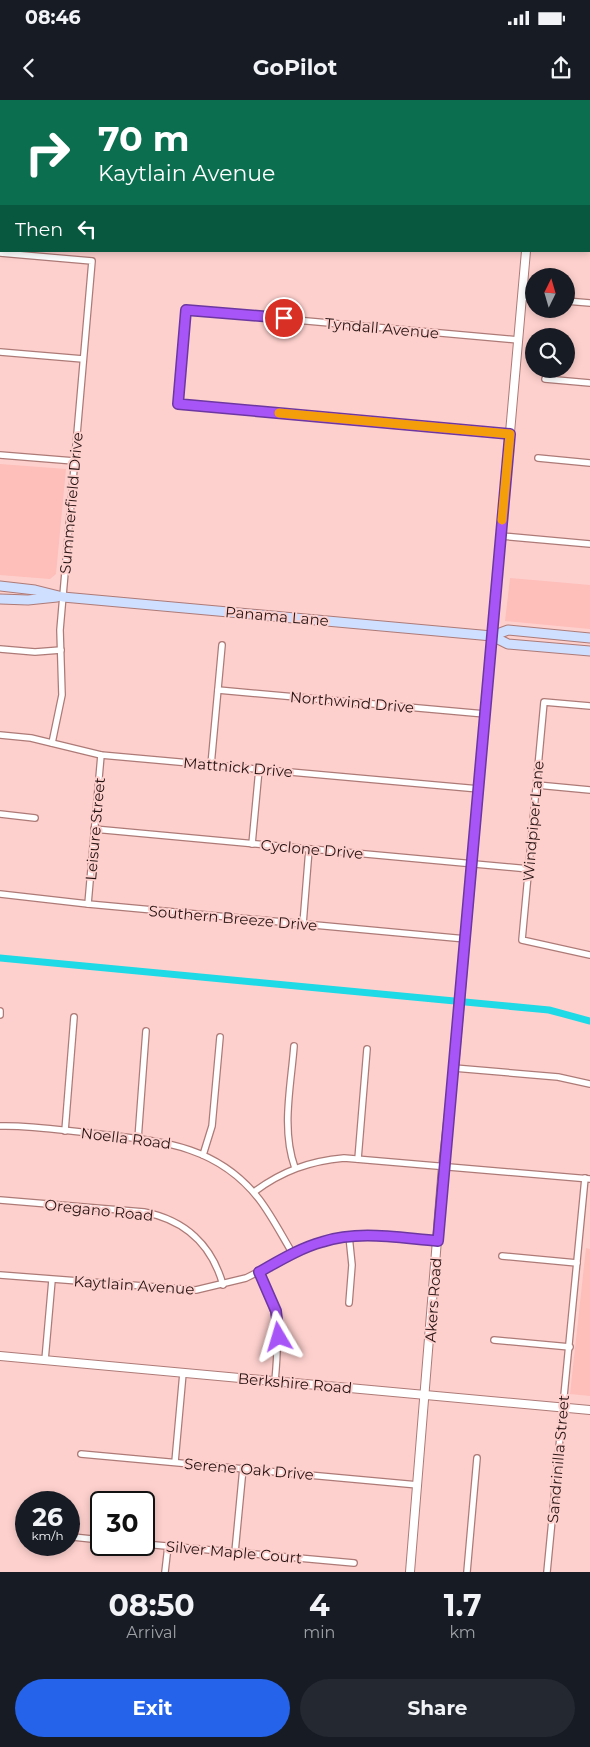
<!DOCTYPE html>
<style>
body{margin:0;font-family:Montserrat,sans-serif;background:#242831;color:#f1f3f6;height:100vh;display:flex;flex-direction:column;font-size:19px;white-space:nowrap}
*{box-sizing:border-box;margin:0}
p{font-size:16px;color:#9ea1a6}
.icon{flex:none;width:28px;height:28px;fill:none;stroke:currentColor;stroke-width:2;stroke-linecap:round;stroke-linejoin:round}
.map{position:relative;height:1472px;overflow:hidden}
.panel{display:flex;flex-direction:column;background:#171b24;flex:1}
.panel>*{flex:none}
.guide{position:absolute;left:0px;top:0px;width:590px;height:152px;box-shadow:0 2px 8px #0003;background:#0b6e4f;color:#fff;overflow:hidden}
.needle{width:32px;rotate:5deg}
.buttons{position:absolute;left:525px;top:168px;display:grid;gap:10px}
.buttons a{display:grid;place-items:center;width:50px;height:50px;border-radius:50%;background:#171b24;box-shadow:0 2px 8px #0003;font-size:25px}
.speed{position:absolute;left:15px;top:1391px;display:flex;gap:10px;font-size:25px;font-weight:700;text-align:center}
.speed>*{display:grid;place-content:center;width:65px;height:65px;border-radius:50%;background:#171b24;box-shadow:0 2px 8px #0003;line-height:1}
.speed small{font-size:12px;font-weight:400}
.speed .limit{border:2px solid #111;border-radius:8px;background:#fff;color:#111}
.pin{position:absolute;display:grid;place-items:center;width:42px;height:42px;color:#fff;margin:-21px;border:2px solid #fff;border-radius:50%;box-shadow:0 1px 5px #0007}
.me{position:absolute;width:55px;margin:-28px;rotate:353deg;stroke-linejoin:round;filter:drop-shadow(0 0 4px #0008)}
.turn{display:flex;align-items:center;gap:18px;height:105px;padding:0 15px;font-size:22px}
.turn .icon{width:65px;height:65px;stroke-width:2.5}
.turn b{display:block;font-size:35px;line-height:42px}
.then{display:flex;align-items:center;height:48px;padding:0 15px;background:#0003;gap:10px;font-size:19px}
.eta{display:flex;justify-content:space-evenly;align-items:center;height:85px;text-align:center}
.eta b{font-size:30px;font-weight:700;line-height:35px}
.primary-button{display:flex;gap:10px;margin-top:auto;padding:10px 15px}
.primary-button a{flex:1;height:58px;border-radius:30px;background:#2563eb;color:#fff;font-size:20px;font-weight:700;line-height:58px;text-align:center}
.primary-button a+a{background:#242831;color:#f1f3f6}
.status{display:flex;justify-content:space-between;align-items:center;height:35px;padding:0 25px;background:#171b24;direction:ltr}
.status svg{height:14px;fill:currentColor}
header{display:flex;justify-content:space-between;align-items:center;height:65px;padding:0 15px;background:#171b24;font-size:22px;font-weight:700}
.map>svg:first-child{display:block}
</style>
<div class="status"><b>08:46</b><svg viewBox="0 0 49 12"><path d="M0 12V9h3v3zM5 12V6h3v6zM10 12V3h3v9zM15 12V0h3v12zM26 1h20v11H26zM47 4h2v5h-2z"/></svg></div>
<header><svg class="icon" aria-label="back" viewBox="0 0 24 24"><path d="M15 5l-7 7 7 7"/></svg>GoPilot<svg class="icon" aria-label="share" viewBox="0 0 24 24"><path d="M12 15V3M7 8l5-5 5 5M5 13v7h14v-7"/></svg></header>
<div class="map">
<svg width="590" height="1472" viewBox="0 0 590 1472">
<rect width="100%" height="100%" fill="#fdd0cd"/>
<g fill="#febeba">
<polygon points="0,364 66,369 56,474 50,479 0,475"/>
<polygon points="510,478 590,485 590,529 505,521"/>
<polygon points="586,1148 590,1149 590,1296 570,1294"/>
</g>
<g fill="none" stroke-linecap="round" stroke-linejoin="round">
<polyline stroke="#1ed9e6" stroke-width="7" points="0,858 549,910 590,921"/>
<g stroke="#ad7a77" stroke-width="8">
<g id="minor">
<polyline points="68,1 69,0"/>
<polyline points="147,1 147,0"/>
<polyline points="205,1 205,0"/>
<polyline points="269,1 269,0"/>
<polyline points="384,1 384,0"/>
<polyline points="0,81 1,81"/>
<polyline points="589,125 590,125"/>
<polyline points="0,153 92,161 60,530 62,595 52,643"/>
<polyline points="522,197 534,198"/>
<polyline points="566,201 590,203"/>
<polyline points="0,252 83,259"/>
<polyline points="545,279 590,283"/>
<polyline points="510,334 178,303 186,210 518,240"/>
<polyline points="0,355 74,361"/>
<polyline points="538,358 590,363"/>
<polyline points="501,436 590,444"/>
<polyline points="0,549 35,552 61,550"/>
<polyline points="218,590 485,614"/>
<polyline points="590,606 544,602 522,840 590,855"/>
<polyline points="0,635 31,638 101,655 479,689"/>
<polyline points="211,665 222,545"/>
<polyline points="537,685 590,690"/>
<polyline points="0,714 35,718"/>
<polyline points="94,729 529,769"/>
<polyline points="252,744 259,669"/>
<polyline points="0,794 88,804 466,839"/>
<polyline points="88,804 101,655"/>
<polyline points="303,824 309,749"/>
<polyline points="0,915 0,911"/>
<path d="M 294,946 C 291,986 281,1029 295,1068"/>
<polyline points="454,968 558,977 590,984"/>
<path d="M 0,1026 C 33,1025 66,1031 99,1034 C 161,1041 217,1045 259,1099 C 272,1116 282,1136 293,1154"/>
<polyline points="65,1031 74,917"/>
<polyline points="138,1039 146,931"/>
<polyline points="203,1055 212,1026 220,937"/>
<polyline points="358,1059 367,949"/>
<path d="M 254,1092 C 282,1071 310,1061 344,1058 L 590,1079"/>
<path d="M 0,1100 L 144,1112 C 185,1120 212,1145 223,1185"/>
<polyline points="349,1136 352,1165 349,1203"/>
<polyline points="502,1156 577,1163"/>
<path d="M 259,1172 C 280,1212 279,1238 275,1281"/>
<polyline points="0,1175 196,1190 246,1178 308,1147 336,1138 368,1135 438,1141"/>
<polyline points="494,1240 570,1247"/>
<polyline points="45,1260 52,1180"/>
<polyline points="81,1354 418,1385"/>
<polyline points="175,1362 183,1273"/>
<polyline points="73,1437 101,1440"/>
<polyline points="144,1444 354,1463"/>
<polyline points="235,1452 243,1368"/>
<polyline points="165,1472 168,1446"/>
<polyline points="467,1472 477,1358"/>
<polyline points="547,1472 585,1078"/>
</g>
</g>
<g stroke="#ad7a77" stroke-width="10">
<g id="tertiary">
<polyline points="539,1 539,0"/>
<polyline points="0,1256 590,1310"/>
<polyline points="410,1472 443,1066 454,968 526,151"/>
</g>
</g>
<g stroke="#ad7a77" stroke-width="11">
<g id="secondary">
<polyline points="0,486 35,490 63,497 492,536 508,544 590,551"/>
<polyline points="0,499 28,500 57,497"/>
<polyline points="492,536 508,530 590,538"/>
</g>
</g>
<use href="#minor" stroke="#fff" stroke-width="5.5"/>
<use href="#tertiary" stroke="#fff" stroke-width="8"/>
<use href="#secondary" stroke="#cfdfff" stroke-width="9"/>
</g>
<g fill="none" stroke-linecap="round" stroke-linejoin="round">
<g stroke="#6d37a1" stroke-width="12">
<path id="route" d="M 279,1237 L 276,1211 L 259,1172 C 279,1161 300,1148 322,1142 C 359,1130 399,1138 438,1141 L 510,334 L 178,304 L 186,210 L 284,218"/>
</g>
<use href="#route" stroke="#a855f7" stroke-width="9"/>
<polyline stroke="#f59e0b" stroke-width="9" points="279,313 510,334 502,420"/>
</g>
<g text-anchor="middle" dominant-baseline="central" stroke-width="4" stroke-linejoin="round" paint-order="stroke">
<g font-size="15" fill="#281413" stroke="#fdd0cd">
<text transform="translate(382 228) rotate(5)">Tyndall Avenue</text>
<text transform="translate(71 403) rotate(-85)">Summerfield Drive</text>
<text transform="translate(277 516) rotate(5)">Panama Lane</text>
<text transform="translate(352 602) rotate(5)">Northwind Drive</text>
<text transform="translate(238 667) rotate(5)">Mattnick Drive</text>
<text transform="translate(533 721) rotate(-85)">Windpiper Lane</text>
<text transform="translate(95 729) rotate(-85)">Leisure Street</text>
<text transform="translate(312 749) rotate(5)">Cyclone Drive</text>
<text transform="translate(233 818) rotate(5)">Southern Breeze Drive</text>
<text transform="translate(126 1038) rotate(7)">Noella Road</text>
<text transform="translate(99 1110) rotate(6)">Oregano Road</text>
<text transform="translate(134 1185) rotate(4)">Kaytlain Avenue</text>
<text transform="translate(433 1200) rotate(-86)">Akers Road</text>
<text transform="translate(295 1283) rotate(5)">Berkshire Road</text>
<text transform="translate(558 1359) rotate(-85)">Sandrinilla Street</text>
<text transform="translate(249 1369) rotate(5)">Serene Oak Drive</text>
<text transform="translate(234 1452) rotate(5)">Silver Maple Court</text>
</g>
</g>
</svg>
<div class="buttons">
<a><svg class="needle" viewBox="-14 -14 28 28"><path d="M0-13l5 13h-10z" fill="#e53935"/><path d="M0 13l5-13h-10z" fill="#9ea1a6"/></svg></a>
<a><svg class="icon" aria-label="search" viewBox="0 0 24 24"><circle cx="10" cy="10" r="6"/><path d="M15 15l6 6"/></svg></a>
</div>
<div class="speed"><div>26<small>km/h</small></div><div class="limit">30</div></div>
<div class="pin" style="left:284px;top:218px;background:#d93025"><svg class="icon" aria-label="arrive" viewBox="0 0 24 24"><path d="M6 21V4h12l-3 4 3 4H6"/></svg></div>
<svg class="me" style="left:279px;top:1237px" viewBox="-20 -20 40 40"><path d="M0-17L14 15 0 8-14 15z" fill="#a855f7" stroke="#fff" stroke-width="4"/></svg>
<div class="guide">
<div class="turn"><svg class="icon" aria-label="right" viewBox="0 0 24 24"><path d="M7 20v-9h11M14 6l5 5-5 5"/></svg><div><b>70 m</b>Kaytlain Avenue</div></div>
<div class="then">Then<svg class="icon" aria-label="left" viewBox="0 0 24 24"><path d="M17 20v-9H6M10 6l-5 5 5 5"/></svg></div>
</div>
</div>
<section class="panel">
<div class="eta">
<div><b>08:50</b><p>Arrival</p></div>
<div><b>4</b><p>min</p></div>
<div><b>1.7</b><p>km</p></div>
</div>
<div class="primary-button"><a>Exit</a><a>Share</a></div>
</section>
